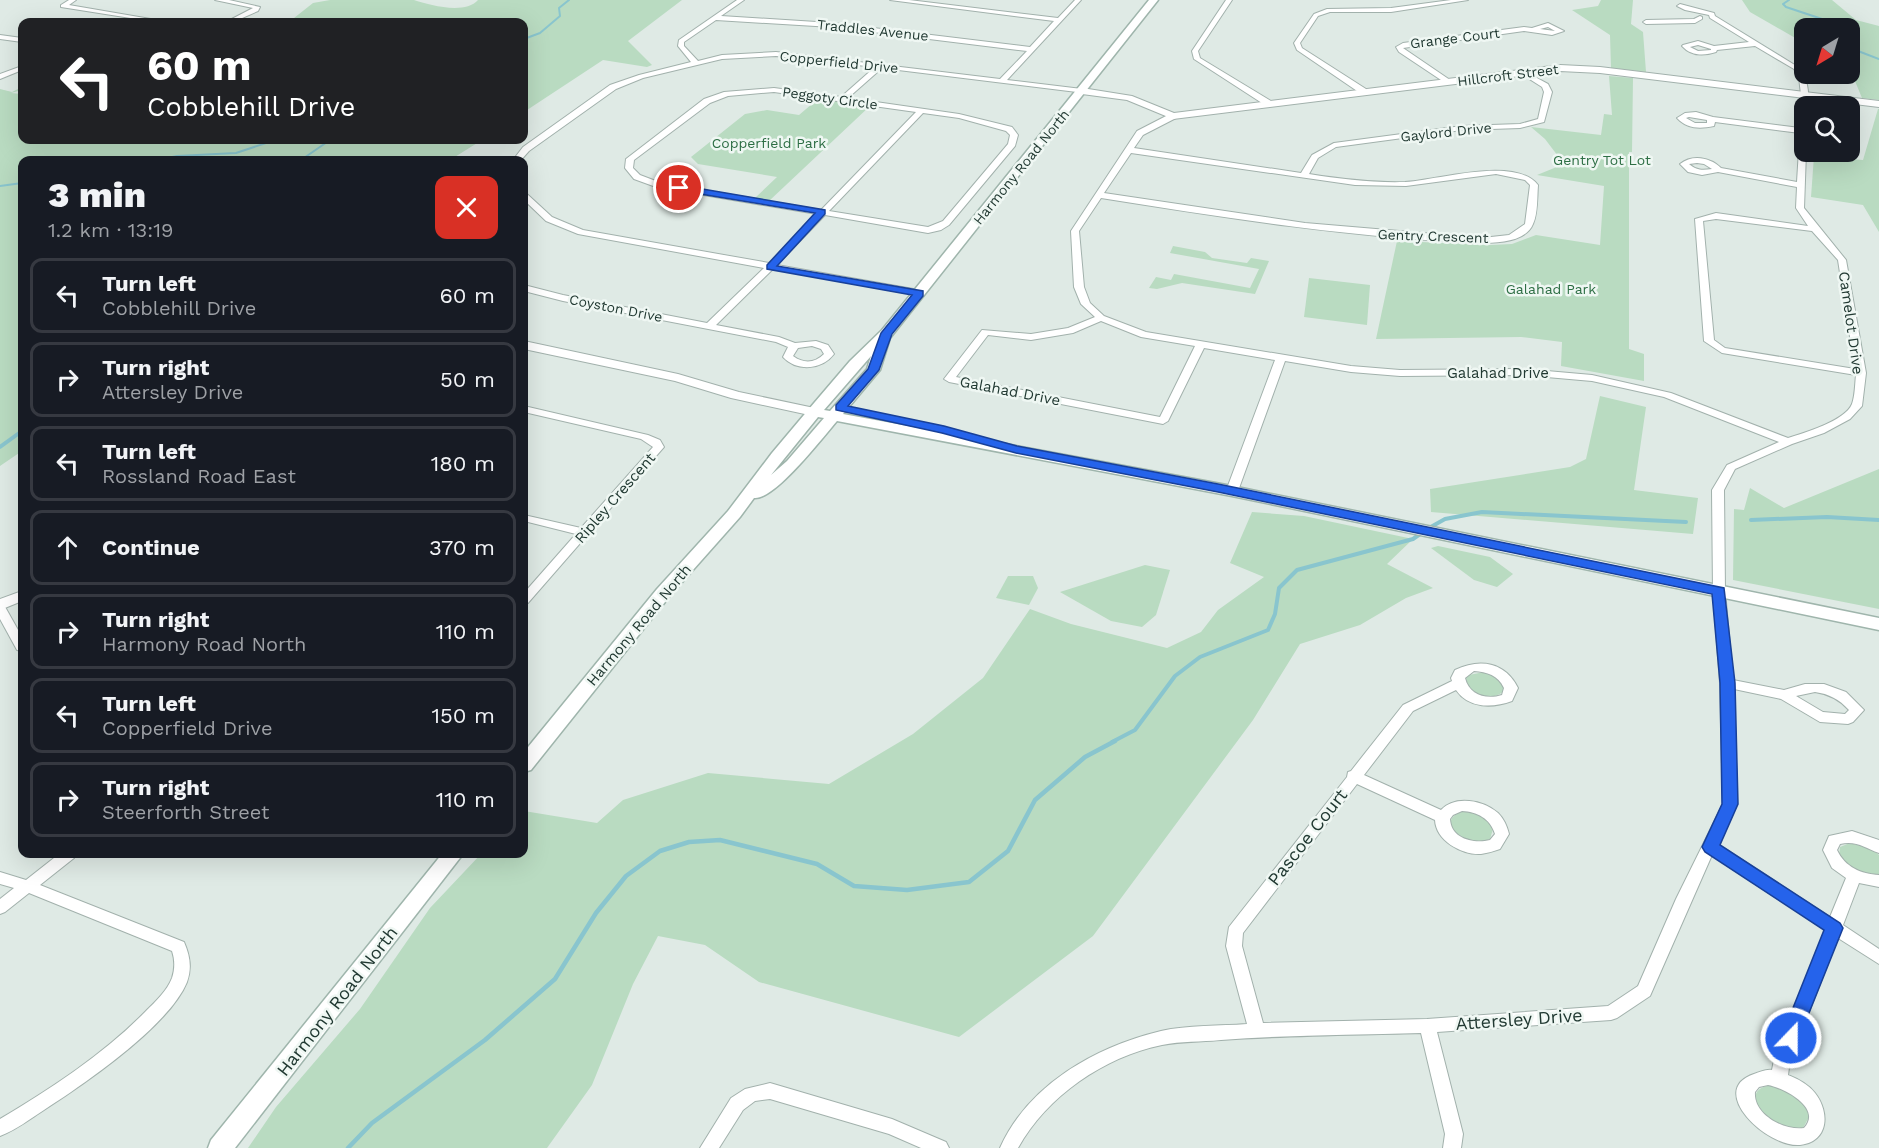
<!DOCTYPE html>
<meta charset="utf-8">
<style>
body{margin:0;font-family:"Work Sans",sans-serif;background:#242831;color:#f1f3f6;height:100vh;display:flex;flex-direction:column;font-size:22px;white-space:nowrap}
*{box-sizing:border-box;margin:0}
p{font-size:20px;color:#9ea1a6}
.icon{flex:none;width:33px;height:33px;fill:none;stroke:currentColor;stroke-width:2;stroke-linecap:round;stroke-linejoin:round}
.map{position:relative;flex:1;overflow:hidden}
.sheet{position:absolute;left:18px;top:156px;width:510px;height:702px;display:flex;flex-direction:column;background:#171b24;border-radius:12px;box-shadow:0 6px 24px #0002}
.sheet>*{flex:none}
.banner{position:absolute;left:18px;top:18px;width:510px;height:126px;border-radius:12px;box-shadow:0 6px 24px #0002;background:#202124;color:#fff;overflow:hidden}
.needle{width:39px;rotate:218deg}
.fabs{position:absolute;left:1794px;top:18px;display:grid;gap:12px}
.fabs a{display:grid;place-items:center;width:66px;height:66px;border-radius:12px;background:#171b24;box-shadow:0 6px 24px #0002;font-size:30px}
.pin{position:absolute;display:grid;place-items:center;width:51px;height:51px;color:#fff;margin:-26px;border:3px solid #fff;border-radius:50%;box-shadow:0 2px 6px #0007}
.me{position:absolute;width:66px;margin:-33px;rotate:22deg;stroke-linejoin:round;filter:drop-shadow(0 0 4px #0008)}
.turn{display:flex;align-items:center;gap:21px;height:126px;padding:0 30px;font-size:27px}
.turn .icon{width:78px;height:78px;stroke-width:2.5}
.turn b{display:block;font-size:42px;line-height:51px}
.round{display:grid;place-items:center;flex:none;width:63px;height:63px;border-radius:12px;background:#242831}
.overview{display:flex;align-items:center;justify-content:space-between;height:102px;padding:0 30px}
h1{font-size:36px;font-weight:800;line-height:45px}
ul{padding:0;list-style:none}
li{display:flex;align-items:center;gap:18px;height:75px;margin:0 12px 9px;padding:0 18px;border:3px solid #363941;border-radius:12px}
li div{flex:1}
li b{display:block;font-size:22px}
li em{font-style:normal}
.map>svg:first-child{display:block}
</style>
<div class="map">
<svg width="1879" height="1148" viewBox="0 0 1879 1148">
<rect width="100%" height="100%" fill="#dfeae5"/>
<g fill="#b9dbc1">
<path d="M 330,0 L 414,0 C 429,5 465,15 478,0 L 682,0 L 628,41 L 652,65 L 647,67 L 603,60 L 524,112 L 524,22 L 289,22 L 313,3 Z"/>
<polygon points="1601,0 1633,0 1631,24 1643,32 1646,72 1611,68 1610,35 1572,10 1598,6"/>
<polygon points="1742,0 1832,0 1856,20 1879,26 1879,100 1862,98 1850,69 1850,28 1804,28 1804,43 1750,12"/>
<polygon points="1609,76 1633,78 1632,152 1629,152 1629,349 1644,354 1644,381 1561,366 1562,342 1521,337 1376,339 1397,241 1491,245 1512,244 1536,235 1600,245 1604,186 1537,175 1564,164 1545,139 1531,127 1601,135 1604,114 1612,115"/>
<polygon points="22,87 22,90 11,93 22,94 22,140 482,140 450,160 22,160 22,451 0,466 0,89 12,92"/>
<polygon points="819,98 870,106 769,201 755,198 777,177 698,164 691,157 745,114 767,110 799,115"/>
<polygon points="1878,109 1879,109 1879,232 1863,205 1811,197 1814,156 1863,160"/>
<polygon points="1173,246 1205,252 1212,258 1247,263 1251,258 1269,261 1255,294 1182,283 1157,289 1149,288 1156,277 1171,280 1174,274 1250,288 1259,269 1170,253"/>
<polygon points="1309,278 1370,285 1367,325 1304,317"/>
<polygon points="1600,396 1646,407 1634,490 1698,498 1693,534 1431,512 1430,489 1570,467 1586,459"/>
<polygon points="1879,469 1879,609 1733,580 1734,509 1744,510 1750,488 1784,508"/>
<polygon points="1252,512 1304,516 1413,539 1387,564 1433,588 1406,598 1360,625 1300,644 1253,720 1093,936 959,1037 759,982 705,945 658,936 633,984 592,1085 547,1148 248,1148 276,1107 360,1009 430,908 481,854 524,854 524,811 597,823 623,800 708,773 829,784 913,734 983,678 1030,609 1071,624 1167,648 1201,632 1218,610 1264,577 1230,563"/>
<polygon points="1438,546 1490,557 1513,574 1497,587 1474,580 1431,548"/>
<polygon points="1145,565 1170,570 1156,615 1142,627 1111,621 1060,592"/>
<polygon points="1008,576 1033,576 1038,588 1029,605 996,598"/>
<path d="M 1484,672 L 1496,676 L 1503,684 L 1503,692 C 1491,701 1477,696 1468,686 L 1466,678 L 1469,675 Z"/>
<path d="M 1461,812 C 1474,811 1488,816 1493,829 L 1490,839 C 1469,851 1433,822 1461,812 Z"/>
<path d="M 1850,843 L 1872,849 L 1879,855 L 1879,874 C 1861,878 1851,867 1839,856 L 1840,847 Z"/>
<path d="M 1772,1085 C 1788,1088 1806,1100 1809,1117 L 1803,1128 C 1775,1137 1731,1090 1772,1085 Z"/>
</g>
<g fill="none" stroke-linecap="round" stroke-linejoin="round">
<g stroke="#89c5ce" stroke-width="2">
<polyline points="1789,0 1783,4 1786,7 1849,28"/>
<polyline points="524,39 540,33 560,16 559,8 569,0"/>
<polyline points="1850,45 1858,51 1879,59"/>
<polyline points="158,160 177,156 236,153 275,140"/>
<polyline points="301,160 330,140"/>
<polyline points="0,186 22,183"/>
</g>
<g stroke="#89c5ce" stroke-width="4">
<polyline points="0,447 22,431"/>
<polyline points="1751,520 1827,517 1879,520"/>
<polyline points="1429,528 1445,519 1482,512 1686,522"/>
<polyline points="1112,742 1135,730 1175,676 1200,657 1268,630 1275,614 1279,588 1297,570 1413,539 1423,532"/>
</g>
<polyline stroke="#89c5ce" stroke-width="4.5" points="348,1148 372,1123 485,1040 555,979 596,913 626,876 660,851 689,842 720,840 817,864 854,886 907,890 969,882 1008,851 1035,800 1085,757 1115,741"/>
<g stroke="#a2b1ac" stroke-width="2">
<g id="minor">
<polygon points="69,0 76,0 69,5 168,22 156,22 61,7 61,5"/>
<polygon points="215,0 229,0 260,7 258,11 233,22 226,22 253,8"/>
<path d="M 737,0 L 744,0 L 721,16 L 832,23 L 1030,47 L 1054,21 L 890,0 L 909,0 L 1058,18 L 1075,0 L 1081,0 L 1007,80 L 1082,89 L 1085,89 L 1085,93 L 882,68 L 848,98 L 959,114 L 1012,127 L 1018,135 L 1015,146 L 949,225 L 941,230 L 928,233 L 825,215 L 777,265 L 919,290 L 924,293 L 922,295 L 773,269 L 716,325 L 779,337 L 795,343 L 816,341 L 828,345 L 834,354 C 822,370 797,372 783,357 L 788,347 L 776,342 L 563,301 L 524,291 L 524,285 L 563,295 L 707,323 L 764,268 L 578,234 L 546,221 L 524,200 L 524,194 L 527,194 L 552,217 L 583,230 L 769,263 L 817,214 L 656,187 L 634,179 L 625,168 L 626,159 L 704,99 L 724,92 L 774,88 L 841,97 L 875,67 L 776,56 L 722,59 L 643,78 L 616,89 L 529,151 L 521,160 L 513,160 L 523,147 L 610,85 L 639,75 L 691,62 L 678,46 L 679,40 ZM 716,20 L 832,27 L 1027,51 L 1000,79 L 776,52 L 722,55 L 698,61 L 684,46 L 684,42 ZM 774,92 L 916,112 L 821,210 L 661,183 L 640,175 L 633,168 L 634,160 L 710,103 L 728,96 ZM 923,113 L 959,118 L 1006,131 L 1010,135 L 1008,144 L 943,221 L 928,227 L 829,211 ZM 812,346 L 821,349 L 824,354 C 815,363 804,364 793,356 L 798,348 Z"/>
<polygon points="1226,0 1232,0 1198,51 1200,58 1271,101 1271,105 1265,105 1194,59 1192,51"/>
<polygon points="1451,0 1468,0 1391,12 1330,12 1318,16 1300,43 1302,48 1366,89 1366,93 1360,93 1297,50 1294,43 1314,14 1327,9 1391,8"/>
<path d="M 1680,4 L 1714,13 L 1715,16 L 1798,67 C 1808,79 1809,91 1808,106 L 1804,106 L 1804,152 L 1806,152 L 1804,208 L 1846,260 L 1866,373 L 1862,406 L 1850,419 L 1824,433 L 1792,444 L 1735,469 L 1724,490 L 1725,591 L 1733,680 L 1784,690 L 1805,684 L 1824,684 L 1846,692 L 1864,710 L 1853,722 L 1848,724 L 1820,722 L 1781,699 L 1734,689 L 1737,804 L 1718,844 L 1830,917 L 1846,878 L 1832,868 L 1823,850 L 1829,836 L 1852,831 L 1879,840 L 1879,853 C 1865,848 1856,840 1840,844 L 1837,850 C 1845,867 1861,874 1879,875 L 1879,887 L 1859,883 L 1843,925 L 1879,949 L 1879,964 L 1838,938 L 1790,1060 L 1788,1075 C 1798,1079 1808,1084 1815,1093 C 1830,1112 1829,1142 1800,1145 C 1767,1148 1706,1090 1754,1074 C 1760,1072 1766,1069 1772,1070 L 1774,1060 L 1825,930 L 1712,855 L 1650,996 L 1617,1018 L 1611,1020 L 1437,1032 L 1463,1134 L 1461,1148 L 1443,1148 L 1445,1134 L 1421,1033 C 1354,1035 1287,1035 1221,1040 C 1201,1042 1181,1041 1162,1045 C 1104,1057 1047,1096 1018,1148 L 1000,1148 C 1028,1085 1095,1047 1161,1031 C 1186,1025 1221,1026 1247,1024 L 1226,946 L 1229,927 L 1347,777 L 1348,772 L 1351,771 L 1403,705 L 1452,681 L 1451,678 L 1455,670 C 1480,658 1505,662 1518,688 L 1512,701 C 1493,708 1469,709 1456,690 L 1413,711 L 1364,775 L 1441,810 C 1455,795 1483,800 1498,813 C 1504,819 1507,826 1509,834 L 1500,849 C 1494,851 1488,853 1481,854 C 1462,855 1436,841 1435,820 L 1357,784 L 1243,933 L 1242,946 L 1263,1023 L 1427,1019 L 1608,1006 L 1638,986 L 1676,899 L 1723,804 L 1720,683 L 1713,591 L 1712,490 L 1727,465 L 1779,442 L 1664,397 L 1592,381 L 1523,375 L 1400,376 L 1351,372 L 1285,361 L 1238,491 L 1232,494 L 1226,491 L 1275,360 L 1204,348 L 1168,421 L 1163,424 L 949,382 L 944,379 L 982,330 L 1031,334 L 1068,328 L 1095,317 L 1081,304 L 1074,287 L 1071,231 L 1137,131 L 1170,114 L 1176,114 L 1176,118 L 1143,135 L 1134,148 L 1301,173 L 1312,155 L 1334,143 L 1462,126 L 1520,124 L 1538,119 L 1544,92 L 1542,87 L 1520,73 L 1519,72 L 1522,70 L 1548,84 L 1552,92 L 1544,122 L 1520,128 L 1462,130 L 1336,147 L 1318,158 L 1309,174 C 1341,179 1373,183 1405,182 C 1439,180 1515,156 1538,185 C 1537,197 1538,213 1533,224 C 1526,242 1497,243 1481,243 C 1353,238 1227,218 1101,198 L 1079,231 L 1084,287 L 1090,303 L 1104,316 L 1146,332 L 1351,366 L 1400,370 L 1523,369 L 1592,375 L 1671,393 L 1788,438 C 1804,433 1845,421 1852,404 C 1855,396 1855,384 1856,375 L 1722,353 L 1704,341 L 1695,219 L 1716,213 L 1808,226 L 1796,208 L 1797,187 L 1718,172 L 1702,175 L 1688,172 L 1680,164 C 1692,154 1710,157 1721,168 L 1797,182 L 1800,133 L 1715,122 L 1714,126 C 1700,129 1687,129 1677,118 L 1685,113 L 1696,112 L 1713,117 L 1800,128 L 1801,95 L 1799,77 L 1794,69 L 1755,46 L 1717,50 L 1716,52 C 1704,56 1691,56 1682,46 L 1683,45 L 1698,41 L 1714,46 L 1749,42 L 1710,18 L 1709,15 L 1685,10 L 1677,6 ZM 1698,45 L 1711,49 L 1711,50 L 1698,51 L 1690,47 ZM 1689,117 L 1707,120 L 1707,123 L 1695,123 L 1686,118 ZM 1131,153 L 1355,185 L 1406,186 L 1496,174 L 1525,180 L 1530,185 L 1525,224 L 1509,235 L 1491,237 L 1470,237 L 1305,223 L 1104,193 ZM 1697,163 L 1704,164 L 1712,169 C 1703,170 1697,171 1689,164 ZM 1716,219 L 1812,231 L 1838,260 L 1855,369 L 1725,348 L 1714,340 L 1703,221 ZM 1101,321 L 1141,337 L 1195,346 L 1160,417 L 956,377 L 988,335 L 1031,340 L 1073,333 ZM 1474,671 C 1487,672 1498,675 1504,688 L 1502,695 C 1486,700 1469,695 1465,678 ZM 1815,692 C 1829,694 1839,699 1849,710 L 1845,714 L 1823,712 L 1796,696 ZM 1462,811 C 1477,812 1490,818 1495,834 L 1490,840 C 1474,844 1451,839 1450,819 L 1453,815 ZM 1768,1085 C 1784,1088 1823,1108 1804,1128 C 1785,1131 1753,1115 1755,1092 L 1759,1087 Z"/>
<polygon points="1700,16 1702,17 1702,19 1695,23 1646,24 1643,22 1646,20 1694,19"/>
<path d="M 1548,23 L 1564,31 L 1552,35 L 1524,31 L 1403,48 L 1450,80 L 1451,82 L 1447,84 L 1399,52 L 1396,47 L 1403,43 L 1524,27 L 1532,28 ZM 1548,27 L 1555,31 L 1540,29 Z"/>
<polygon points="0,35 22,38 22,42 0,39"/>
<polygon points="22,66 22,70 0,79 0,74"/>
<polygon points="524,406 648,435 660,440 664,447 528,603 524,604 524,593 576,534 524,521 524,515 581,528 653,447 641,439 524,412"/>
<polygon points="0,604 4,605 22,637 22,651 17,650 0,619"/>
<path d="M 59,854 L 76,854 L 74,858 L 40,885 L 184,942 C 190,956 192,968 187,982 C 169,1026 84,1084 44,1110 C 30,1119 16,1130 0,1136 L 0,1119 C 52,1088 104,1054 146,1011 C 155,1002 167,991 172,978 C 175,969 175,960 172,951 L 29,893 L 5,912 L 0,914 L 0,899 L 14,888 L 0,884 L 0,872 L 26,880 Z"/>
<polygon points="770,1083 892,1119 946,1142 949,1148 921,1148 889,1134 770,1099 755,1101 743,1110 719,1148 700,1148 731,1098 745,1089"/>
</g>
</g>
<g stroke="#a2b1ac" stroke-width="2">
<g id="tertiary">
<polygon points="1560,65 1600,67 1879,101 1879,107 1600,73 1560,71 1173,119 1127,100 1082,94 1078,91 1082,88 1132,96 1174,113"/>
<polygon points="524,341 678,374 739,392 819,409 820,412 814,416 731,398 675,381 524,349"/>
<polygon points="22,591 22,601 0,610 0,599"/>
</g>
</g>
<g stroke="#9fb5ac" stroke-width="3">
<g id="secondary">
<path d="M 1149,0 L 1158,0 L 890,338 L 880,370 L 843,414 L 1232,486 L 1879,618 L 1879,630 L 1232,496 L 837,421 C 823,437 774,501 754,498 L 740,517 L 669,597 L 531,770 L 524,772 L 524,752 L 657,589 L 728,511 L 772,453 L 809,409 L 850,361 L 882,330 ZM 871,356 L 867,369 L 830,411 L 824,410 ZM 818,417 L 824,418 L 787,461 L 771,475 Z"/>
<polygon points="442,854 463,854 235,1148 208,1148 211,1140"/>
</g>
</g>
<use href="#minor" fill="#fff" fill-rule="evenodd"/>
<use href="#tertiary" fill="#fff" fill-rule="evenodd"/>
<use href="#secondary" fill="#fff" fill-rule="evenodd"/>
</g>
<polygon fill="#2563eb" stroke="#184099" stroke-width="1.5" points="679,185 825,210 825,214 777,266 923,291 923,296 892,334 879,370 848,406 944,426 1017,446 1218,484 1724,588 1735,683 1738,804 1720,845 1840,923 1843,928 1797,1043 1791,1046 1784,1043 1781,1038 1824,930 1705,852 1702,847 1722,804 1720,683 1712,594 1218,492 1016,453 942,433 836,410 836,405 868,369 881,333 912,295 767,269 767,265 815,213 676,190 675,188"/>
<g text-anchor="middle" dominant-baseline="central" stroke-width="5" stroke-linejoin="round" paint-order="stroke">
<g font-size="14" fill="#213932" stroke="#eff7f3">
<text transform="translate(873 30) rotate(6)">Traddles Avenue</text>
<text transform="translate(1455 38) rotate(-7)">Grange Court</text>
<text transform="translate(839 62) rotate(6)">Copperfield Drive</text>
<text transform="translate(1508 75) rotate(-7)">Hillcroft Street</text>
<text transform="translate(830 98) rotate(8)">Peggoty Circle</text>
<text transform="translate(1446 132) rotate(-6)">Gaylord Drive</text>
<text transform="translate(1021 167) rotate(-51)">Harmony Road North</text>
<text transform="translate(1433 236) rotate(2)">Gentry Crescent</text>
<text transform="translate(616 308) rotate(11)">Coyston Drive</text>
</g>
<g font-size="14" fill="#2d6e44" stroke="#eff7f3">
<text x="769" y="143">Copperfield Park</text>
<text x="1602" y="160">Gentry Tot Lot</text>
<text x="1551" y="289">Galahad Park</text>
</g>
<g font-size="15" fill="#213932" stroke="#eff7f3">
<text transform="translate(1851 323) rotate(82)">Camelot Drive</text>
<text x="1498" y="373">Galahad Drive</text>
<text transform="translate(1010 391) rotate(11)">Galahad Drive</text>
<text transform="translate(615 498) rotate(-49)">Ripley Crescent</text>
<text transform="translate(639 625) rotate(-50)">Harmony Road North</text>
</g>
<g font-size="18" fill="#213932" stroke="#eff7f3">
<text transform="translate(1307 837) rotate(-52)">Pascoe Court</text>
<text transform="translate(337 1001) rotate(-52)">Harmony Road North</text>
<text transform="translate(1519 1019) rotate(-4)">Attersley Drive</text>
</g>
</g>
</svg>
<div class="fabs">
<a><svg class="needle" viewBox="-14 -14 28 28"><path d="M0-13l5 13h-10z" fill="#e53935"/><path d="M0 13l5-13h-10z" fill="#9ea1a6"/></svg></a>
<a><svg class="icon" aria-label="search" viewBox="0 0 24 24"><circle cx="10" cy="10" r="6"/><path d="M15 15l6 6"/></svg></a>
</div>
<div class="pin" style="left:679px;top:188px;background:#d93025"><svg class="icon" aria-label="arrive" viewBox="0 0 24 24"><path d="M6 21V4h12l-3 4 3 4H6"/></svg></div>
<svg class="me" style="left:1791px;top:1038px" viewBox="-20 -20 40 40"><circle r="17" fill="#2563eb" stroke="#fff" stroke-width="3"/><path d="M0-11L8 9 0 5-8 9z" fill="#fff"/></svg>
<div class="banner">
<div class="turn"><svg class="icon" aria-label="left" viewBox="0 0 24 24"><path d="M17 20v-9H6M10 6l-5 5 5 5"/></svg><div><b>60 m</b>Cobblehill Drive</div></div>
</div>
<section class="sheet">
<div class="overview"><div><h1>3 min</h1><p>1.2 km · 13:19</p></div><a class="round" style="background:#d93025;color:#fff"><svg class="icon" aria-label="close" viewBox="0 0 24 24"><path d="M6 6l12 12M18 6L6 18"/></svg></a></div>
<ul>
<li><svg class="icon" aria-label="left" viewBox="0 0 24 24"><path d="M17 20v-9H6M10 6l-5 5 5 5"/></svg><div><b>Turn left</b><p>Cobblehill Drive</p></div><em>60 m</em></li>
<li><svg class="icon" aria-label="right" viewBox="0 0 24 24"><path d="M7 20v-9h11M14 6l5 5-5 5"/></svg><div><b>Turn right</b><p>Attersley Drive</p></div><em>50 m</em></li>
<li><svg class="icon" aria-label="left" viewBox="0 0 24 24"><path d="M17 20v-9H6M10 6l-5 5 5 5"/></svg><div><b>Turn left</b><p>Rossland Road East</p></div><em>180 m</em></li>
<li><svg class="icon" aria-label="ahead" viewBox="0 0 24 24"><path d="M12 20V5M6 11l6-6 6 6"/></svg><div><b>Continue</b></div><em>370 m</em></li>
<li><svg class="icon" aria-label="right" viewBox="0 0 24 24"><path d="M7 20v-9h11M14 6l5 5-5 5"/></svg><div><b>Turn right</b><p>Harmony Road North</p></div><em>110 m</em></li>
<li><svg class="icon" aria-label="left" viewBox="0 0 24 24"><path d="M17 20v-9H6M10 6l-5 5 5 5"/></svg><div><b>Turn left</b><p>Copperfield Drive</p></div><em>150 m</em></li>
<li><svg class="icon" aria-label="right" viewBox="0 0 24 24"><path d="M7 20v-9h11M14 6l5 5-5 5"/></svg><div><b>Turn right</b><p>Steerforth Street</p></div><em>110 m</em></li>
</ul>
</section>
</div>
